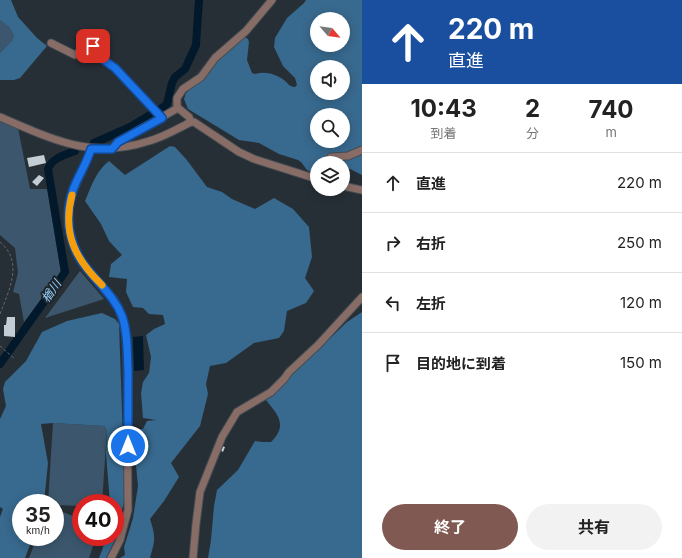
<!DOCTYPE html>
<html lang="ja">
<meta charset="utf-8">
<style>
body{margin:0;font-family:Inter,"Noto Sans JP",sans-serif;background:#f2f2f2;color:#222;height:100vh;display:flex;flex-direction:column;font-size:15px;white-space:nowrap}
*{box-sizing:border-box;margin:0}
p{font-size:13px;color:#767676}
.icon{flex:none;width:22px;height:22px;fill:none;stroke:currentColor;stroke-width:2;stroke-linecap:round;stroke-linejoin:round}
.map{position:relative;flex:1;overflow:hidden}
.details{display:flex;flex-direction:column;background:#fff;width:320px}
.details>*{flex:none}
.top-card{background:#1a4fa0;color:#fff;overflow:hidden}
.needle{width:26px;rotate:118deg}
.controls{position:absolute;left:310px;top:12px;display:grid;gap:8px}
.controls a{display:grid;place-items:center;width:40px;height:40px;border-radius:50%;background:#fff;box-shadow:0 2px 10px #0003;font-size:20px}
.speed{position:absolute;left:12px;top:494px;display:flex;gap:8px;font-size:20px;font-weight:700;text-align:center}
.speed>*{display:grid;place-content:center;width:52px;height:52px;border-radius:50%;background:#fff;box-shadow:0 2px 10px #0003;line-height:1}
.speed small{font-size:10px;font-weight:400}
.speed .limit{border:6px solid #d22;background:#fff;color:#111}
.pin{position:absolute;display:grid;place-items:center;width:34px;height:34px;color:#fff;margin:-17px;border-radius:8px;box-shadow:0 2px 6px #0006}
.me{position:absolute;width:44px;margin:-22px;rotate:0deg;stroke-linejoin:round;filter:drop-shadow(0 0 3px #0008)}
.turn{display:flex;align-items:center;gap:14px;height:84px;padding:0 20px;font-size:18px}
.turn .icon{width:52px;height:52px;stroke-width:2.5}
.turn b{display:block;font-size:28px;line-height:34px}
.eta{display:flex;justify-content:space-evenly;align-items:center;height:68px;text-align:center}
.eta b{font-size:24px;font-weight:700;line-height:28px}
.action{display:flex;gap:8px;margin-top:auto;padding:8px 20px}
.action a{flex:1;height:46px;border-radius:24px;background:#805952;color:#fff;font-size:16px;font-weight:700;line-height:46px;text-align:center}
.action a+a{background:#f2f2f2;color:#222}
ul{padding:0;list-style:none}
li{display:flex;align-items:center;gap:12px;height:60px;padding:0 20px;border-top:1px solid #e0e0e0}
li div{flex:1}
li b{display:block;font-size:15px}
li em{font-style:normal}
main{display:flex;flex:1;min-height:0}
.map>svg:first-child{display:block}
</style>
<main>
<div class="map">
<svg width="362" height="558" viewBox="0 0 362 558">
<rect width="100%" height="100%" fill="#272f36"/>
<g fill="#3c576d">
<polygon points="0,20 9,27 14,36 14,40 0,53"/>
<polygon points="0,121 18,128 30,189 47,189 61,273 24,322 19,294 13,292 18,273 15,248 0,235"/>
<polygon points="80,271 104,299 45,318"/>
<polygon points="53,423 104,426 107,430 102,503 81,503 81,506 55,505 55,503 48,503"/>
<polygon points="55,509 81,519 81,537 96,537 89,558 29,558 37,537 55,537"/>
</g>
<g fill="#38698e" fill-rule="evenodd">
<polygon points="0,0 11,0 18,17 37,38 47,46 20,78 14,80 0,80 0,53 13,40 14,36 9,27 0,20"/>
<path d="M 306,0 L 362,0 L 362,175 L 348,168 L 343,169 L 343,163 L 317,163 L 317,172 C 303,173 307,165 298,160 L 279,154 L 259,143 L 239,140 L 188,109 L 184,99 L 186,93 L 208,73 L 217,59 L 245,37 L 248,39 L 249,42 L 247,60 L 252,73 L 255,74 C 266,71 275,74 284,80 C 288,83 289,87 295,87 L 297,85 L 295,78 L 283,66 L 274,47 L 275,38 L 287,18 L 304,3 ZM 317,19 L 343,19 L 343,45 L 317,45 ZM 317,67 L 343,67 L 343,93 L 317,93 ZM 317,115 L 343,115 L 343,141 L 317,141 Z"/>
<path d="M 170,146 L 175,147 L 186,159 L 207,187 L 222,192 L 232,199 L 255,209 L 274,198 L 293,209 L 309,227 L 312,257 L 305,278 L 314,291 L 306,303 L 287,311 L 284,331 L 279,338 L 254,343 L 226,363 L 210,366 L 206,384 L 208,394 L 200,426 L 171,463 L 179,477 L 164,501 L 150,519 C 156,537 155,540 150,558 L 120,558 L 125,555 L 124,547 L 133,518 L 138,486 L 133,435 L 136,429 L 143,429 L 147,421 L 156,420 L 143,418 L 141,393 L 143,382 L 149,373 L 151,357 L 146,335 L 154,329 L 165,324 L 163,315 L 149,314 L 143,308 L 133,307 L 126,292 L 127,279 L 109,277 L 111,264 L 122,255 L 109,241 L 101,224 L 85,201 C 91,187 96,171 109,161 L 125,175 Z"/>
<path d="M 362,312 L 362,558 L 208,558 L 211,540 L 214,506 L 217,490 L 238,470 L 255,441 L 262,442 L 271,442 C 288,425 278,415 266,400 L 347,322 Z"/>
<polygon points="102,313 115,319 119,324 125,498 114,542 106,558 99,558 107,537 115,537 115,503 110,503 106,454 107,430 104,426 53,423 41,424 48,463 44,503 21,503 21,537 33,537 25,558 0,558 0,517 3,509 0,507 0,419 6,406 3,389 5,382 26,361 42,332 67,321"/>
</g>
<polygon fill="#01192b" points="143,336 144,370 134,371 133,337"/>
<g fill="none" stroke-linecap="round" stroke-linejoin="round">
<g stroke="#01192b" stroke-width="8">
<polyline points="94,143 130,127 162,108 167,104 172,83 175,77 185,69 196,45 199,0"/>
<path d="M 0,364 L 65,272 L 48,169 C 52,158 65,155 75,151"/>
</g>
</g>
<g fill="#c3cdd6">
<polygon points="44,155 46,163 29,167 27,158"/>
<polygon points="39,175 44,178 37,186 32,182"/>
<polygon points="7,317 15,317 15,337 4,336 4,325 6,325"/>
<polygon points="222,446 225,447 223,452 220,450"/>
</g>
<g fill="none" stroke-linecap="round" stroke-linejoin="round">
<g stroke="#454d53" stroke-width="9">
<g id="minor">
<polyline points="51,43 75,55 87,46 93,46 105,61 115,68 162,118"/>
<path d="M 0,117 C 52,139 91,160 149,141 C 164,137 177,129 191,122 L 194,122 L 239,152 L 254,159 L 317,179"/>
<polyline points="191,122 189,117 178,108 177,105 177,98 183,89 201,77 215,58 246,31 272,0"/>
<path d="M 91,149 C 86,167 74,183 70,202 C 65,228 73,254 90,273 C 98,282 107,290 114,300 C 122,313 124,327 127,341 L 128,510 L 120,540 L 111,558"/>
<polyline points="112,149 118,142 178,108"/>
<polyline points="331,157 348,156 362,150"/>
<polyline points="343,186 362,190"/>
<polyline points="193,558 196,524 200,492 222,437 237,412 271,392 284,379 289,372 318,345 362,297"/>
</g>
</g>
<g stroke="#61686e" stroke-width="1" stroke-dasharray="3 2" stroke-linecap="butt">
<path d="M 0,242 C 24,262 9,290 0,314"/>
<polyline points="0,346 15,359"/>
</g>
<use href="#minor" stroke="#886d67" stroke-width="7"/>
</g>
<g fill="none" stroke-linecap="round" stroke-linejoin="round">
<g stroke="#114b97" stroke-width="10">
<path id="route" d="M 93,46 L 105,61 L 115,68 L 162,118 L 118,142 L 112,149 L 91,149 C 87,163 78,176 73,190 C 63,219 70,250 90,272 C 101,286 115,298 122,316 C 128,333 127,352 128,370 C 128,395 128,421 128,446"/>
</g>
<use href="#route" stroke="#1a73e8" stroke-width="7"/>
<path stroke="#f59e0b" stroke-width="7" d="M 72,195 C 62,233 75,259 102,285"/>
</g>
<g text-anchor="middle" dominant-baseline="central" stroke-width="4" stroke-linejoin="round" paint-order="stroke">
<g font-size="12" font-style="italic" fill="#97d0fe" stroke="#1e262c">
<text transform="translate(51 291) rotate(-55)">楢川</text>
</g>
</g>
</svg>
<div class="controls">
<a><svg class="needle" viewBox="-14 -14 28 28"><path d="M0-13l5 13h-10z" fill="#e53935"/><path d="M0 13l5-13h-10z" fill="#767676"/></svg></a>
<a><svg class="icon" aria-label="sound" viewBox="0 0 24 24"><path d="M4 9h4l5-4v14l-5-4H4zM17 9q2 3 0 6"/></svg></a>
<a><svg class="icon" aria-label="search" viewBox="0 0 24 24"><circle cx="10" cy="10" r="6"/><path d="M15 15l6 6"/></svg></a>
<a><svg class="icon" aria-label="layers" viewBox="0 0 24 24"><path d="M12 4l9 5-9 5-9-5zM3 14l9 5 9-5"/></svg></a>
</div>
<div class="speed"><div>35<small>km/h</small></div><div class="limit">40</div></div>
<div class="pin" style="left:93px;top:46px;background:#d93025"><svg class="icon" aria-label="arrive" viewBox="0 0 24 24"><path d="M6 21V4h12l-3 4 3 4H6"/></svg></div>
<svg class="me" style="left:128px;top:446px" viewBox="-20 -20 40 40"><circle r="17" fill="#1a73e8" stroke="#fff" stroke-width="3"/><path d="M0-11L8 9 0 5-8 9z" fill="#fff"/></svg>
</div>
<section class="details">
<div class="top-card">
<div class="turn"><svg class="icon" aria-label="ahead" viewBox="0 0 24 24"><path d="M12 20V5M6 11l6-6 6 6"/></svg><div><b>220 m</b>直進</div></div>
</div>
<div class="eta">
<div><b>10:43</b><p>到着</p></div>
<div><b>2</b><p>分</p></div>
<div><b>740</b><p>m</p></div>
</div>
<ul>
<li><svg class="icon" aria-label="ahead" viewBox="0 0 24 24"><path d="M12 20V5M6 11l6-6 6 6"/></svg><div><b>直進</b></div><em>220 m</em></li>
<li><svg class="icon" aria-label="right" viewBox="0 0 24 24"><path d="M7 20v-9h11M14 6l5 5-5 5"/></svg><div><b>右折</b></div><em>250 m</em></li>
<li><svg class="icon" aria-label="left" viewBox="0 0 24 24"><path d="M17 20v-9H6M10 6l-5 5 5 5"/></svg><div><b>左折</b></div><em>120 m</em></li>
<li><svg class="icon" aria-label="arrive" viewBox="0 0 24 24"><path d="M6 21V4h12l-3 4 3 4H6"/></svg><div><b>目的地に到着</b></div><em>150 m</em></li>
</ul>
<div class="action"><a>終了</a><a>共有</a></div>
</section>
</main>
